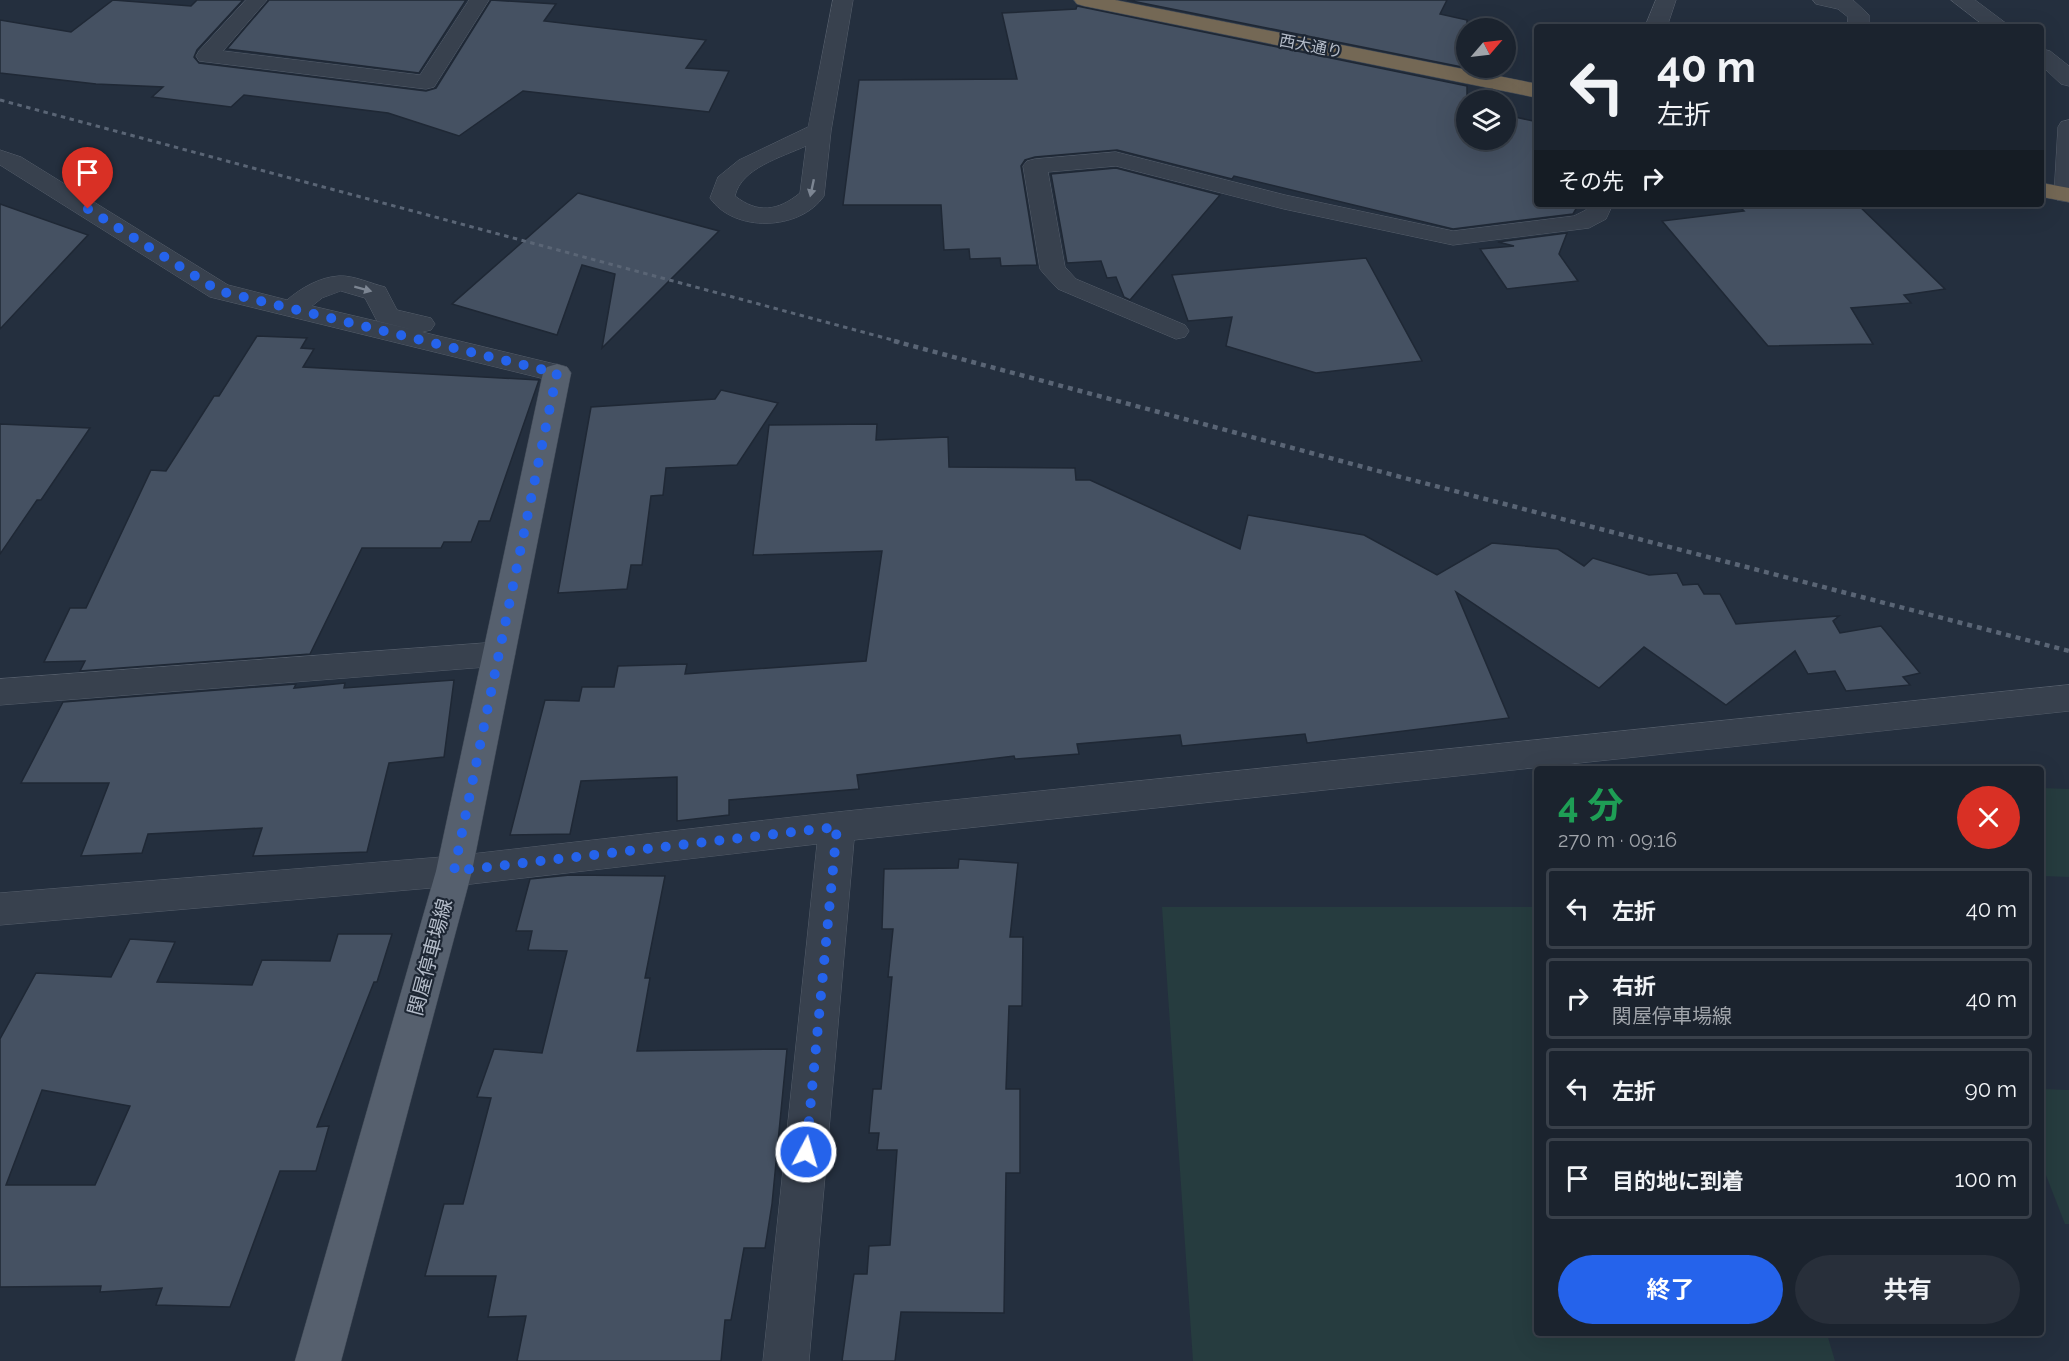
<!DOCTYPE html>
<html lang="ja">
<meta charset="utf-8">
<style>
body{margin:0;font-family:Raleway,"Noto Sans JP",sans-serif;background:#282f3a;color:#f1f3f6;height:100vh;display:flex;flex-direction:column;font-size:22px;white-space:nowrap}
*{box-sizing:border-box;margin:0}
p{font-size:20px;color:#a0a4aa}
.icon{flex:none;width:33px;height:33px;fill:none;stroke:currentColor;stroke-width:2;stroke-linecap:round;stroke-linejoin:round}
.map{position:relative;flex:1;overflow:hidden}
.sheet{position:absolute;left:1534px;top:766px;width:510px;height:570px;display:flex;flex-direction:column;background:#1b232e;border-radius:6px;box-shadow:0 6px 24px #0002,0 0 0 2px #39404a}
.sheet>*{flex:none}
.guide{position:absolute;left:1534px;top:24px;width:510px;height:183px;border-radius:6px;box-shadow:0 6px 24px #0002,0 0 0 2px #39404a;background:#1b232e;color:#f1f3f6;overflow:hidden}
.needle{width:39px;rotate:62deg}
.tools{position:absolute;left:1456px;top:18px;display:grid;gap:12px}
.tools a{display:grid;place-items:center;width:60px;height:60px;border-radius:50%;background:#1b232e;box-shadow:0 6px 24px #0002,0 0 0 2px #39404a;font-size:30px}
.pin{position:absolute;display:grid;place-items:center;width:51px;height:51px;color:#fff;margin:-62px -26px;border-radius:50% 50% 50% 0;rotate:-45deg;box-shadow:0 0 6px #0007}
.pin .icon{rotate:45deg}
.me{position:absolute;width:66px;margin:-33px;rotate:6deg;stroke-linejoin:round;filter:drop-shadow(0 0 4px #0008)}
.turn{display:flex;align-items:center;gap:21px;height:126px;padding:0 24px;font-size:27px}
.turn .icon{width:78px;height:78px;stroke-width:2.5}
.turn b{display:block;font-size:42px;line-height:51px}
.then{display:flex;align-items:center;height:57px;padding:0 24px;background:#0003;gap:12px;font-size:22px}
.round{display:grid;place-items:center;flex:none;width:63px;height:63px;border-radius:32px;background:#282f3a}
.head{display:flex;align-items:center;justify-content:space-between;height:102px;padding:0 24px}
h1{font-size:36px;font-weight:700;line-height:45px;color:#1e9e55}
.button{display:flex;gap:12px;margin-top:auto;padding:12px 24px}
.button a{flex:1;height:69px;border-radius:36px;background:#2563eb;color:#fff;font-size:24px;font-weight:700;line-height:69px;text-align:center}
.button a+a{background:#282f3a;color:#f1f3f6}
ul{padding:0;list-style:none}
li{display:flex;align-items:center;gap:18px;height:81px;margin:0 12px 9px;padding:0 12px;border:3px solid #39404a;border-radius:6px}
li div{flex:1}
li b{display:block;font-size:22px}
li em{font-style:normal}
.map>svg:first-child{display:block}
</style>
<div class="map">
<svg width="2069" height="1361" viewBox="0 0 2069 1361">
<rect width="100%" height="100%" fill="#242f3e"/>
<g fill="#263c3f">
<polygon points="2042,788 2069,789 2069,877 2042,876"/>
<polygon points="1162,907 1537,907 1538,1334 1827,1334 1835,1361 1193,1361"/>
<polygon points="2042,1089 2069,1090 2069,1224 2065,1224 2042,1165"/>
</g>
<g fill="#455162" stroke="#1f2835" stroke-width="1.5" fill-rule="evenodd">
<polygon points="113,0 191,6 197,0 243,0 197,50 194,57 199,63 426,91 436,88 491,0 556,4 544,21 706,40 686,68 729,71 709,112 523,91 459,136 388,113 244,95 231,107 152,97 163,87 96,84 0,73 0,20 71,32"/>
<polygon points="269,0 466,0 419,73 227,49"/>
<polygon points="1127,0 1447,0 1440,14 1467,20 1467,68"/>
<polygon points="1077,6 1467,86 1467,140 1506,140 1506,115 1538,122 1538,204 1579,204 1573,214 1453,229 1234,176 1232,179 1117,150 1035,157 1025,160 1021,166 1037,265 1001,266 1000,258 970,259 969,249 944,250 941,205 843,205 859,80 1017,79 1002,13 1076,9"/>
<polygon points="1116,168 1220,195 1130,300 1124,297 1116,277 1107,278 1101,261 1067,263 1051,174"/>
<polygon points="578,193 719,231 602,348 615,274 582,265 557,335 452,304"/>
<polygon points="0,204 88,235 0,329"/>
<polygon points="1737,204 1857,204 1945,289 1904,295 1911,303 1851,308 1873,344 1768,346 1662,221 1744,211"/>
<polygon points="1567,233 1559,254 1578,281 1507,289 1480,249 1514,246 1498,242"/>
<polygon points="1366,258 1422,361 1316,373 1226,346 1232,317 1188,321 1172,275"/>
<polygon points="257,336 307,338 301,348 314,349 303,367 539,380 490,521 479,521 471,542 444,542 441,548 362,548 310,654 80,671 85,661 44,662 70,608 86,608 151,470 166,471 214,396 219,396"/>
<polygon points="721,390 778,403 737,465 666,468 663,495 651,496 642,565 631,565 627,589 558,593 591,407 715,399"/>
<polygon points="0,424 90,428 41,500 37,500 0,554"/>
<polygon points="877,424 876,440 948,437 949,467 1075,468 1076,480 1090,480 1240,549 1248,515 1364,535 1437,575 1492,543 1558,549 1584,566 1593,558 1649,575 1677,573 1683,585 1698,584 1704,594 1720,594 1736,624 1839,616 1833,621 1840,633 1881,626 1920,673 1903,677 1910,685 1846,691 1835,671 1808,674 1795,651 1726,705 1644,647 1599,688 1456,592 1509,718 1307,743 1305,734 1182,746 1180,735 1077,744 1079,754 1015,759 1014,756 857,775 859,789 729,800 729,815 677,821 677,777 581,781 570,834 510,835 545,700 579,701 582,687 614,687 618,666 687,664 685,674 866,661 882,551 753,555 769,425"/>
<polygon points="454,680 444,757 389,763 367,852 253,856 262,828 148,834 142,853 81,856 109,783 21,783 63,702 296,684 294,688 345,683 344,688"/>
<polygon points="959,859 1018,863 1010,937 1023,937 1022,1006 1009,1006 1006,1089 1020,1089 1020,1173 1006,1173 1004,1313 901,1312 895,1361 842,1361 854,1274 867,1274 869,1246 890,1245 897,1150 877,1150 879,1133 869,1133 873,1089 881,1089 892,977 888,977 893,929 882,929 884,869 958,868"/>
<polygon points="570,875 665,876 645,978 650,978 637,1051 787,1049 772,1204 765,1248 744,1248 731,1320 725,1320 721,1361 517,1361 526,1316 488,1317 496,1276 425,1276 444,1204 463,1204 491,1098 477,1097 494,1049 542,1053 567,951 528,950 532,931 516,931 530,879"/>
<path d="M 338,934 L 392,934 L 377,982 L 374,982 L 317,1127 L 329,1126 L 316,1171 L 280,1171 L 230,1307 L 156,1305 L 162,1288 L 100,1292 L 101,1286 L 0,1287 L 0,1039 L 36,973 L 111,977 L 130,939 L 175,942 L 157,982 L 252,985 L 262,960 L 330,961 ZM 42,1090 L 130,1106 L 95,1185 L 6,1185 Z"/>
</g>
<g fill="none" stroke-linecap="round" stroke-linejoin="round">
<g stroke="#565f6c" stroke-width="1">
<g id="minor">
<polygon points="246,0 267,0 223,51 420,75 469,0 489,0 434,87 426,89 199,61 196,56 199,51"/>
<path d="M 833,0 L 853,0 L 831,131 L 824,196 C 800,231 734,233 710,198 L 718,177 L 739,160 L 808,127 ZM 806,146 L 800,193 C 778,211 758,214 735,196 C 741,168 782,157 806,146 Z"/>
<polygon points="1656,0 1676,0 1667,27 1645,27"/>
<polygon points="1813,0 1853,0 1869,15 1869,27 1847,27 1848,17 1838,9 1816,4"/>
<polygon points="1951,0 1975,0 2011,27 1986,27"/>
<polygon points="2042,49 2050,51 2069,66 2069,86 2061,84 2042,66"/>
<polygon points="2069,120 2069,202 2057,200 2054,195 2058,127 2061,122"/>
<path d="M 0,150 L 21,157 L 228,285 L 287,300 C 301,288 320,277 339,276 C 353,275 372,284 385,287 L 397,310 L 431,318 L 435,324 L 431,330 L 422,332 L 567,367 L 571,373 L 567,379 L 557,382 L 210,297 L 0,165 ZM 341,291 L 365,298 L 377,321 L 414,330 L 312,306 L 322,298 Z"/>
<polygon points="1116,152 1285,195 1453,231 1574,216 1586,210 1589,204 1613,204 1606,219 1589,228 1453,245 1284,209 1116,166 1048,172 1065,267 1076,279 1185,325 1189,331 1185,337 1176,339 1058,289 1044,274 1040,269 1023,166 1027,161 1035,159"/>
<polygon points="499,642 510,645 515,654 510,663 499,666 0,705 0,679"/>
<polygon points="2069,685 2069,711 854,840 809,1361 763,1361 817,844 454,886 0,925 0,893 454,856 837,812"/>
</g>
</g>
<g stroke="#414a57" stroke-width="1">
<polygon id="major" points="557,364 567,367 571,373 472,871 341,1361 295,1361 436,871 543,373 547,367"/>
</g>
<g stroke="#434c59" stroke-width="1">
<g id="highway">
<polygon points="1074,0 1115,0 1538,84 1538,98 1084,6 1077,4"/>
<polygon points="2042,183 2069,188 2069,202 2042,197"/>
</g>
</g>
<use href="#minor" fill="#38414e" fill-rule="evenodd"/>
<use href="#major" fill="#56606e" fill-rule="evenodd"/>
<use href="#highway" fill="#746855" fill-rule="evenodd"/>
<polyline stroke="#5a6575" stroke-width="3" stroke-dasharray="4.5 4.5" stroke-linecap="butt" points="0,100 900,342"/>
<polyline stroke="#5a6575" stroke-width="4.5" stroke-dasharray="5 5" stroke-linecap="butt" points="894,341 1397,476 2069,651"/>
</g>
<defs><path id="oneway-solid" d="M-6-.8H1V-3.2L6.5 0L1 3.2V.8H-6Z" transform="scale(1.5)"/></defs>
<g fill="#7c8592">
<use href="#oneway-solid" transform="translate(812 188) rotate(102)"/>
<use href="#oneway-solid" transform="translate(363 289) rotate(15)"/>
</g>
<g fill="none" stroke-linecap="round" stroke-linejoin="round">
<polyline stroke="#2563eb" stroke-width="10" stroke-dasharray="0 18" points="88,209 219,291 557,373 454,871 837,827 806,1152"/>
</g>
<g text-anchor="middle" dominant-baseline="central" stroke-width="4.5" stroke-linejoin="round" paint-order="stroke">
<g font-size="16" fill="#b4bcc9" stroke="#1d2633">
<text transform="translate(1311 46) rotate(11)">西大通り</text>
</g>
<g font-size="20" fill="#b4bcc9" stroke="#1d2633">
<text transform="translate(430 957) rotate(-75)">関屋停車場線</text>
</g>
</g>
</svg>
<div class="tools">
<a><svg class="needle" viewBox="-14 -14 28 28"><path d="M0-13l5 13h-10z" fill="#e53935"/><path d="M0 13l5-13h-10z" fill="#a0a4aa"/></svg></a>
<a><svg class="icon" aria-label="layers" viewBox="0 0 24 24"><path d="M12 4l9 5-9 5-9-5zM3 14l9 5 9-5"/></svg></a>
</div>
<div class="pin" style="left:88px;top:209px;background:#d93025"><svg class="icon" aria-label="arrive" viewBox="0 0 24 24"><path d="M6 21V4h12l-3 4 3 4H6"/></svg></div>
<svg class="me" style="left:806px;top:1152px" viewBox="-20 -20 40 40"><circle r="17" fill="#2563eb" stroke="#fff" stroke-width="3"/><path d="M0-11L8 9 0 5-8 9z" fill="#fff"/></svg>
<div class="guide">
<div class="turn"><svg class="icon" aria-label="left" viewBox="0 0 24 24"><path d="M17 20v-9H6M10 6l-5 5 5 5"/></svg><div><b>40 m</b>左折</div></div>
<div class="then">その先<svg class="icon" aria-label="right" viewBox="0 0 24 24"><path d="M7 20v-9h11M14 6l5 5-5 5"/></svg></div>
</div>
<section class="sheet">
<div class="head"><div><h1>4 分</h1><p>270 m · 09:16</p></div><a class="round" style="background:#d93025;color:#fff"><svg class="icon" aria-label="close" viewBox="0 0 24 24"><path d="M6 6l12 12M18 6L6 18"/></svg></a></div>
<ul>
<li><svg class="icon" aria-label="left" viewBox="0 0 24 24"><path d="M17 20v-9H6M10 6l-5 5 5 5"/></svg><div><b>左折</b></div><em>40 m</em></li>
<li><svg class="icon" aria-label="right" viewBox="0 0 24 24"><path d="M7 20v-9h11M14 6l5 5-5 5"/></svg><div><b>右折</b><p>関屋停車場線</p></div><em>40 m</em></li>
<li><svg class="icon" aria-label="left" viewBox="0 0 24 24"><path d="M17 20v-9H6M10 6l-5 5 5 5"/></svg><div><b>左折</b></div><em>90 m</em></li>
<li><svg class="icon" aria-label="arrive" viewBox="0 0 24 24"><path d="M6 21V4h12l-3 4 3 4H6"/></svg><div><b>目的地に到着</b></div><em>100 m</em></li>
</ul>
<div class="button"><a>終了</a><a>共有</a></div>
</section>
</div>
